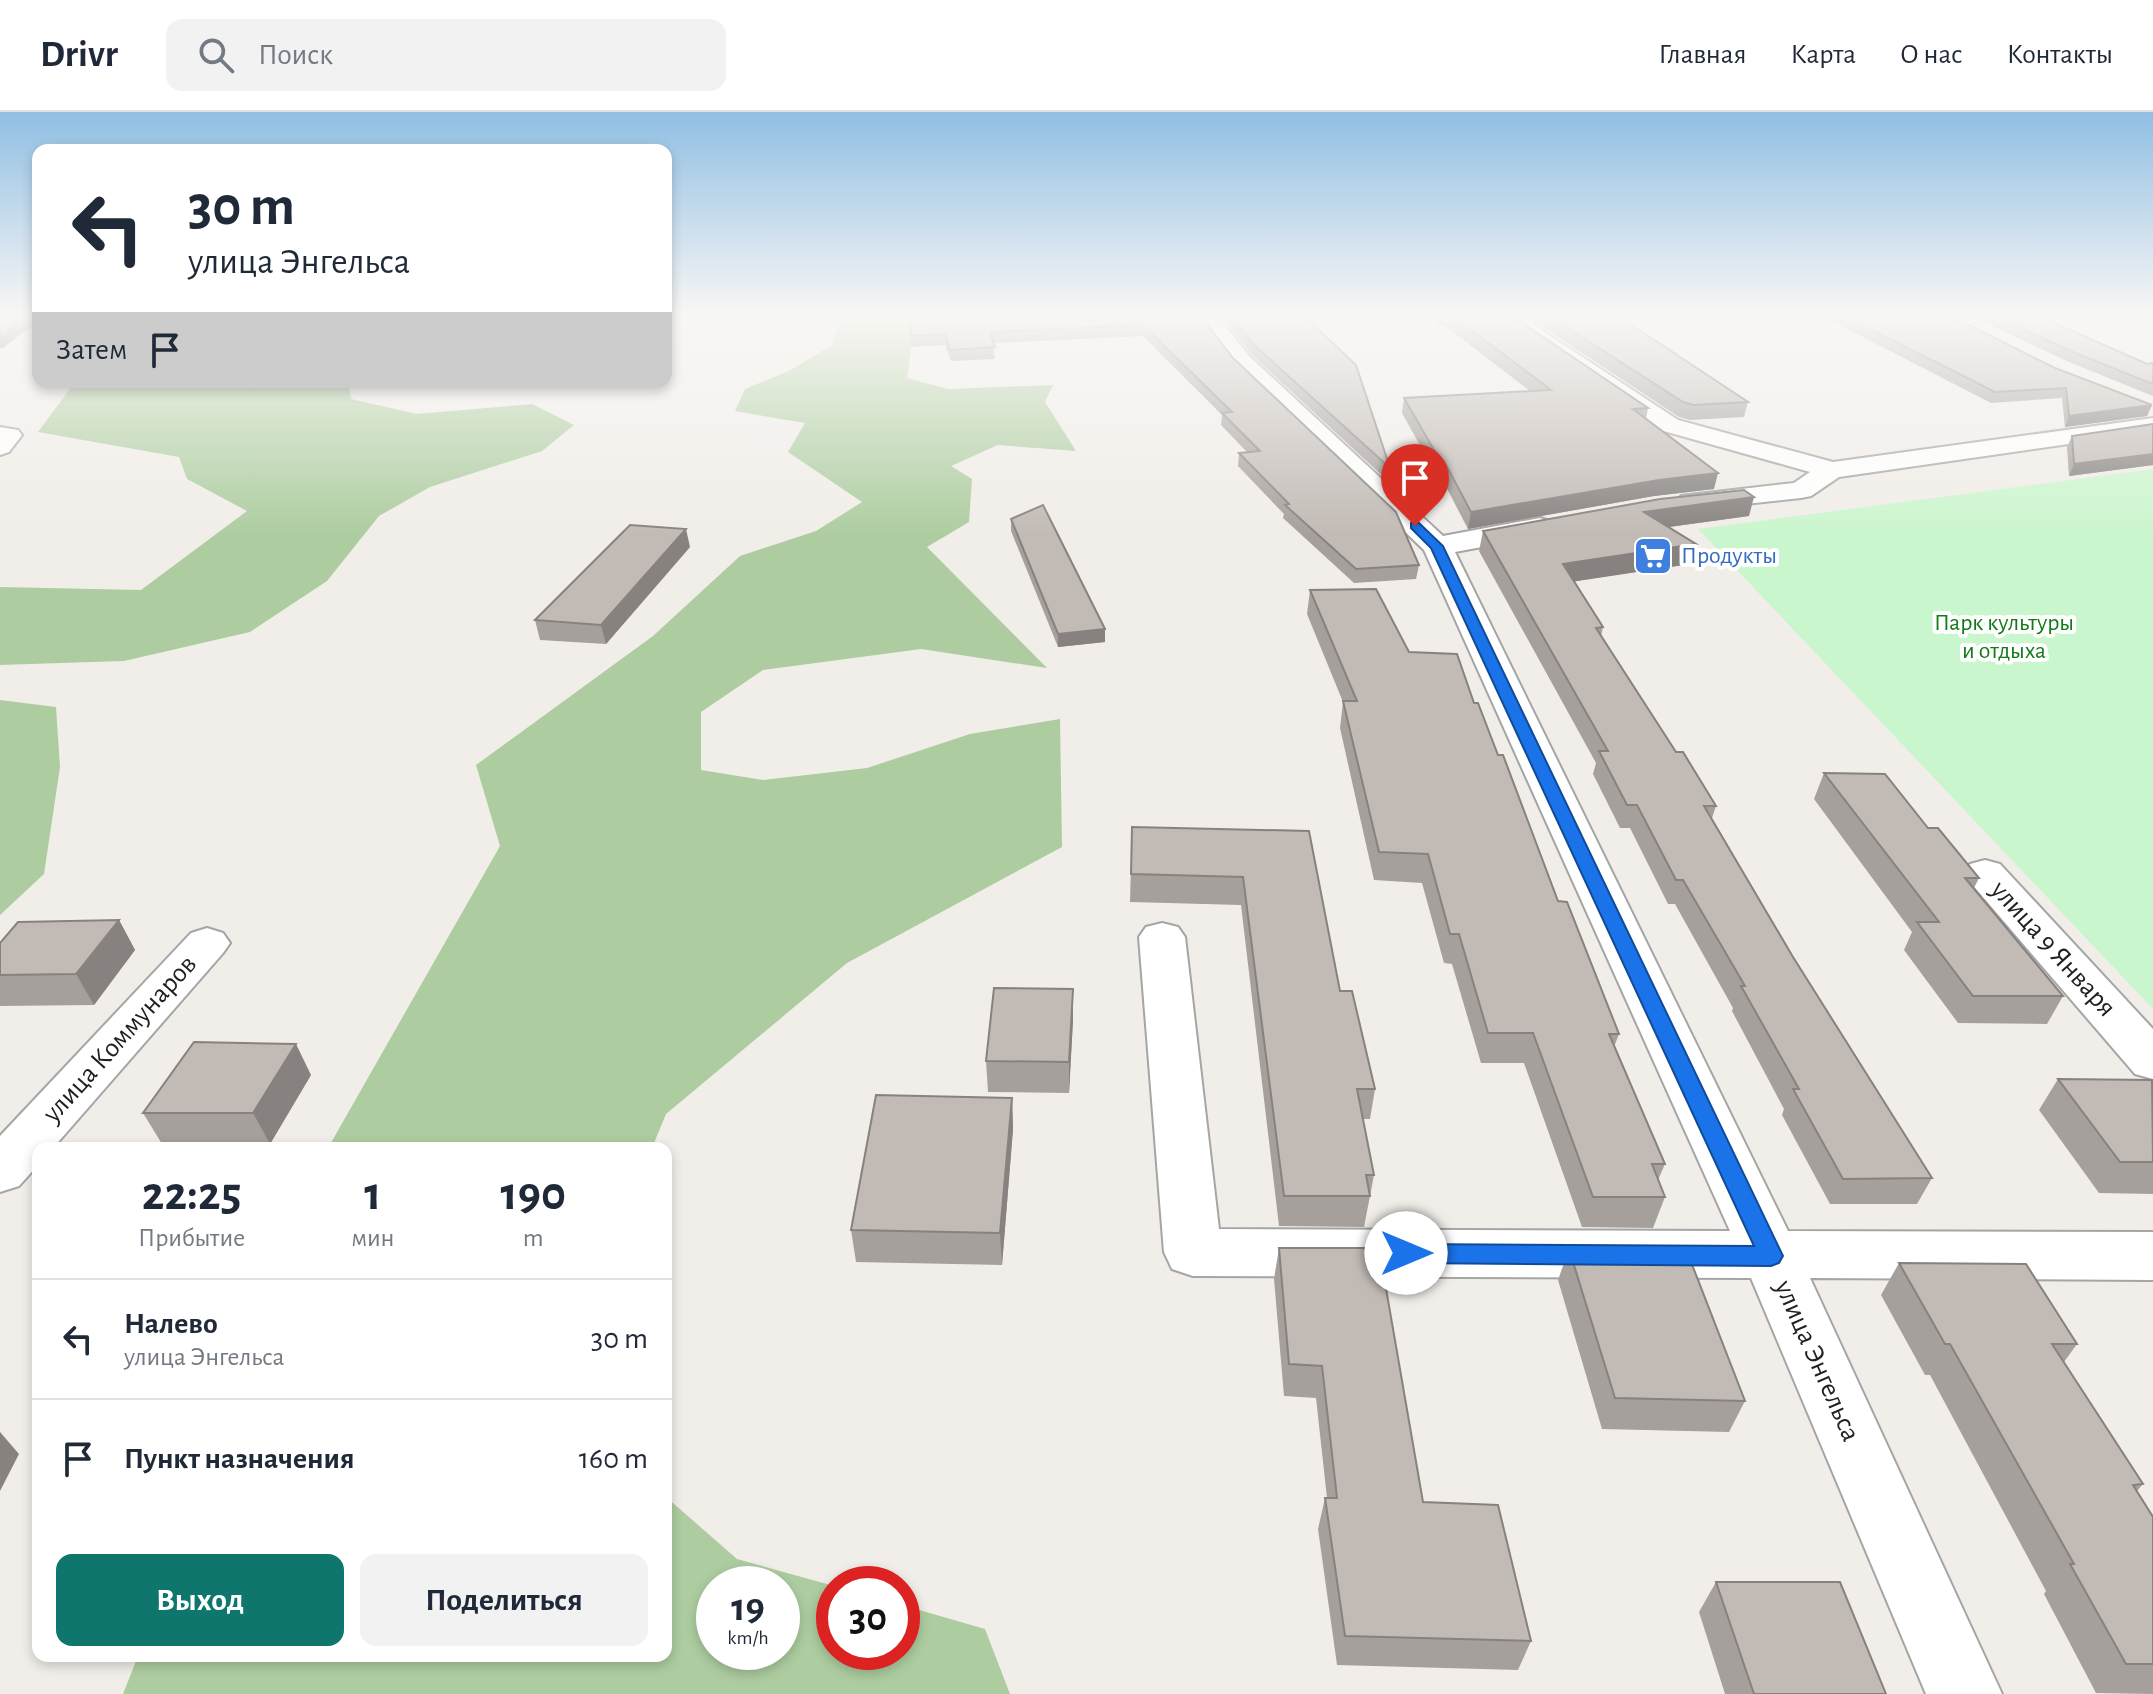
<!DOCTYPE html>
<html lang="ru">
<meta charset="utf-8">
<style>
body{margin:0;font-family:"Alegreya Sans",sans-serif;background:#f2f2f3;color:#1f2937;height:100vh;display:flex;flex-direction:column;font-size:30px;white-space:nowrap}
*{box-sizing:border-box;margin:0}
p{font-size:26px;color:#747a83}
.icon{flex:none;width:44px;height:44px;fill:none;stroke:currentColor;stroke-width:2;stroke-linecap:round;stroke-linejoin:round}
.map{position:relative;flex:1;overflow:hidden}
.drawer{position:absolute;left:32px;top:1030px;width:640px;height:520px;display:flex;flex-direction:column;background:#fff;border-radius:16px;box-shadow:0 4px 12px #0003}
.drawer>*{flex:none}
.guide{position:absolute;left:32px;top:32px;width:640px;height:244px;border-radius:16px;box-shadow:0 4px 12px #0003;background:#fff;color:#1f2937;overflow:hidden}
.speed{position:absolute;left:696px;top:1454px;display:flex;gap:16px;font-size:40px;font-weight:700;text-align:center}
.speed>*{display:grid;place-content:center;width:104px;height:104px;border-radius:50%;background:#fff;box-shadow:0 4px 12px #0003;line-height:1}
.speed small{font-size:20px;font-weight:400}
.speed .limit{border:12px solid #d22;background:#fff;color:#111}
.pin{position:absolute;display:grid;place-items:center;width:68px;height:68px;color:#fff;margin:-82px -34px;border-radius:50% 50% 50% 0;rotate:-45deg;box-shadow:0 0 8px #0007}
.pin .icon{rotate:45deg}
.me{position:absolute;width:88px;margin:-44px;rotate:90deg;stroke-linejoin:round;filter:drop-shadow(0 0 6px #0008)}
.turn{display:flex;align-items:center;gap:28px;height:168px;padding:0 24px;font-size:36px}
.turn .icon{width:104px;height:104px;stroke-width:2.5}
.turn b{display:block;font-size:56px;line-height:68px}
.then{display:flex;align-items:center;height:76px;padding:0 24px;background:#0003;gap:16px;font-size:30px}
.eta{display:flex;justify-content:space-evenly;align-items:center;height:136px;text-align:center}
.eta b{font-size:48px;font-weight:700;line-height:56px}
.action{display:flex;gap:16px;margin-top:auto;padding:16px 24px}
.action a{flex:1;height:92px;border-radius:16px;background:#0f766e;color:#fff;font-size:32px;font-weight:700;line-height:92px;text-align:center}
.action a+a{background:#f2f2f3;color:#1f2937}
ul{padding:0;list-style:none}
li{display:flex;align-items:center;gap:24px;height:120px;padding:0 24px;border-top:2px solid #e0e1e3}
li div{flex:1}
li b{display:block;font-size:30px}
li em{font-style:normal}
header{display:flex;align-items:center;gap:48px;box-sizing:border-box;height:112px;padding:0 40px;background:#fff;border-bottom:2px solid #e0e1e3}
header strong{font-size:38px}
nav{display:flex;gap:44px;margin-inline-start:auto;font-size:28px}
.search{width:560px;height:72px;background:#f2f2f3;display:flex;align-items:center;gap:20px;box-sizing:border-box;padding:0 28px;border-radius:16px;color:#747a83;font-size:30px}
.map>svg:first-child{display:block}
</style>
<header>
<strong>Drivr</strong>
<div class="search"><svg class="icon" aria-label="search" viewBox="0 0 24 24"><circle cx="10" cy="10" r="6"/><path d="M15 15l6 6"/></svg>Поиск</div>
<nav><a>Главная</a><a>Карта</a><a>О нас</a><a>Контакты</a></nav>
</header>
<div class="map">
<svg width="2153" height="1582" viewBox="0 0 2153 1582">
<rect width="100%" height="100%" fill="#f1eee9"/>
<g fill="#adcda0" fill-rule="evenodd">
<polygon points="841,202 924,202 912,230 907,266 948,277 1053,273 1045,290 1076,339 998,333 951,354 972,367 969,410 927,435 1047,556 921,537 763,558 701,600 701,658 763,668 867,656 970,622 1060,607 1062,735 847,851 666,1002 652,1036 328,1036 500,734 476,653 653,524 740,444 816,419 862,390 788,340 805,311 735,299 745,277 789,259 832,233"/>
<polygon points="75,270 348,270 351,287 417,302 532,292 574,313 542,339 430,375 379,404 327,469 250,520 124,549 0,553 0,475 141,478 247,399 187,367 179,345 38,320"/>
<polygon points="0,588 56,595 60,655 44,762 0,803"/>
<path d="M 666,1385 L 737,1447 L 834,1474 L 834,1540 L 902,1540 L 902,1493 L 985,1517 L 1010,1582 L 123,1582 L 138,1544 L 666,1544 ZM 714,1472 L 782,1472 L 782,1540 L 714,1540 Z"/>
</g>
<polygon fill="#caf6cd" points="2153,357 2153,897 1698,417"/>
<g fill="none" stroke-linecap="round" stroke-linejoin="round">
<g stroke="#a5a5a5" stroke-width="4">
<g id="street">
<polygon points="1194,202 1215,202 1250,245 1443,424 1540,406 1550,409 1554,415 1550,421 1540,424 1455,440 1788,1119 2153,1120 2153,1168 1810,1166 2002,1582 1926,1582 1751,1166 1193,1164 1172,1157 1164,1140 1139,825 1146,815 1162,811 1178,815 1185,825 1219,1117 1730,1119 1424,438 1234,255"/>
<polygon points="1492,202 1517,202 1678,308 1833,350 2153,306 2153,320 1839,365 1811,384 1801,386 1691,398 1681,396 1677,390 1681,384 1794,371 1810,360 1660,318"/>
<polygon points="0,315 18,318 22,323 9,340 0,343"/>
<polygon points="1985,748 2000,752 2153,917 2153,967 2135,962 1970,770 1964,761 1970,752"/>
<polygon points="207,816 223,821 230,831 223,841 53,1036 38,1036 38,1053 19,1074 0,1080 0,1024 191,821"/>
</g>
</g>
<use href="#street" fill="#fff" fill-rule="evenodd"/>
</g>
<g fill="#a6a09c">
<polygon points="0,202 38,202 38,216 27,217 3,236 0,236"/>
<polygon points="909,202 1199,202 1233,246 1419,453 1416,467 1354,471 1283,406 1284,402 1238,354 1239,341 1247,340 1221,313 1222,303 1143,224 993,231 995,247 951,249 945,233 911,235"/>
<polygon points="1219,202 1302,202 1390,356 1388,369 1252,243"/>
<polygon points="1427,202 1509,202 1648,296 1646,307 1714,377 1654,384 1468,417 1441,365 1438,366 1402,301 1404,286 1530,279 1444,213 1439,213"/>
<polygon points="1523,202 1615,202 1748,290 1744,305 1690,308 1679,305"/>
<polygon points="1818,202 1947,202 2055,256 2152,293 2147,304 2065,315 2062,286 1991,291"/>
<polygon points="1967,202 2034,202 2147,252 2153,251 2153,284 2069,250"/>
<polygon points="2153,312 2153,353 2069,364 2067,335 2072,324"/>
<polygon points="1749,404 1669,415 1696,432 1690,452 1574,469 1603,515 1601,524 1676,640 1716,694 1712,706 1793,845 1932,1066 1917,1092 1830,1092 1782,1003 1784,997 1732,899 1733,896 1675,792 1668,792 1630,716 1620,716 1593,662 1596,651 1479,439 1483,419"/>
<polygon points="1011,407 1105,530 1058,535 1011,419"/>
<polygon points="690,435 606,532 540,528 535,508"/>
<polygon points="1310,478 1409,540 1474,591 1498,643 1558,789 1619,922 1614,935 1665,1052 1658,1068 1665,1085 1653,1116 1582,1115 1524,951 1481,951 1452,852 1444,851 1422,771 1374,768 1340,616 1343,590 1307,502"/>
<polygon points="1824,661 1928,716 1979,766 1974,776 2063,884 2047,912 1958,911 1904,838 1912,820 1814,687"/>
<polygon points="1132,715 1309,719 1340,879 1375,977 1370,1007 1363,1007 1374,1063 1364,1115 1279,1114 1241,793 1130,790"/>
<polygon points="119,808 135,838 94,893 0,894 0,831"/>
<polygon points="1073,908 1069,981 988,980 986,949"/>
<polygon points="311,963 270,1032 162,1032 143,1001"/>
<polygon points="2058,967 2153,969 2153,1082 2099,1081 2039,998"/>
<polygon points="1012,986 1013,1017 1002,1153 856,1150 851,1118"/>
<polygon points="1279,1136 1423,1390 1531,1529 1518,1558 1337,1553 1318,1417 1325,1386 1327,1386 1316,1286 1284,1284 1274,1167"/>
<polygon points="1569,1137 1745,1289 1729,1320 1602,1317 1558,1168"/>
<polygon points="1899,1151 2077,1232 2064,1250 2143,1372 2137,1379 2153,1405 2153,1582 2096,1581 2044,1482 2046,1479 1930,1263 1925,1263 1881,1183"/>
<polygon points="1716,1470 1886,1582 1725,1582 1699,1500"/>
</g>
<g fill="#87827f">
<polygon points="23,207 27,217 3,236 0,236 0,225"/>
<polygon points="2152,293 2147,304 2065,315 2069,304"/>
<polygon points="2153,342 2153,353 2069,364 2074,352"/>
<polygon points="1444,349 1441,365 1438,366 1441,350"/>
<polygon points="1718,361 1714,377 1654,384 1468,417 1471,400 1659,368"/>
<polygon points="1754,385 1749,404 1639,419 1644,400"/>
<polygon points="686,417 690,435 606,532 601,513"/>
<polygon points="1696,432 1690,452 1558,472 1563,452"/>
<polygon points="1105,517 1105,530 1058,535 1058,522"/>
<polygon points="119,808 135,838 94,893 76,862"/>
<polygon points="1073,877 1073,908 1069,981 1069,950"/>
<polygon points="296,932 311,963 270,1032 253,1001"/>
<polygon points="1012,986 1013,1017 1002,1153 1000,1121"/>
<polygon points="0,1320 19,1342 0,1379"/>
</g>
<g fill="#c1bab5" stroke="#87827f" stroke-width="2">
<polygon points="0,202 38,202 38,207 23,207 0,225"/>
<polygon points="909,202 1199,202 1233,246 1396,400 1419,453 1356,457 1285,393 1289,392 1239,341 1260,339 1222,301 1232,300 1143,213 990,220 995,235 950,238 945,222 911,224"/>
<polygon points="1229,202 1302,202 1356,253 1390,356 1253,232"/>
<polygon points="1450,202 1509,202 1648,296 1633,297 1718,361 1659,368 1471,400 1444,349 1441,350 1404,286 1551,278"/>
<polygon points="1546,202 1615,202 1748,290 1694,293 1683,290"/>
<polygon points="1840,202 1947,202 2055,256 2152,293 2069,304 2066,276 1995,280"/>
<polygon points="1991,202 2034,202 2147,252 2153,251 2153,272 2073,240"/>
<polygon points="2153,312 2153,342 2074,352 2072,324"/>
<polygon points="1744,378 1754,385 1644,400 1696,432 1563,452 1603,515 1596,516 1676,640 1683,640 1716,694 1704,694 1793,845 1932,1066 1843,1067 1793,977 1799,977 1741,874 1745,874 1683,768 1676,768 1637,693 1627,693 1599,639 1608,639 1483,419 1660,387"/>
<polygon points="1043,393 1105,517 1058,522 1011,407"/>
<polygon points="630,413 686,417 601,513 535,508"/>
<polygon points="1376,477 1409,540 1457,542 1474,591 1478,591 1498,643 1503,643 1558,789 1567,790 1619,922 1609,922 1665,1052 1652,1052 1665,1085 1593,1085 1533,921 1488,921 1459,822 1450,822 1428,742 1379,740 1343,589 1357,589 1310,478"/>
<polygon points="1824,661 1885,662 1928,716 1938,716 1979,766 1965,766 2063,884 1973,884 1917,810 1939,810"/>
<polygon points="1132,715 1309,719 1340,879 1352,879 1375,977 1357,977 1374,1063 1366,1063 1370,1084 1284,1084 1243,765 1131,762"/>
<polygon points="119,808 76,862 0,863 0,831 18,810"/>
<polygon points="994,876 1073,877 1069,950 986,949"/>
<polygon points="194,930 296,932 253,1001 143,1001"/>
<polygon points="2058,967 2152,968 2153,1050 2120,1050"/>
<polygon points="876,983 1012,986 1000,1121 851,1118"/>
<polygon points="1279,1136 1379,1136 1423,1390 1498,1393 1531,1529 1345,1524 1325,1386 1337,1386 1322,1254 1289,1252"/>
<polygon points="1569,1137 1686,1137 1745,1289 1615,1286"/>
<polygon points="1899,1151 2026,1152 2077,1232 2052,1232 2143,1372 2133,1373 2153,1405 2153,1552 2126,1552 2070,1452 2074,1452 1950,1232 1945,1232"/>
<polygon points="1716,1470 1840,1470 1886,1582 1754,1582"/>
</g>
<linearGradient id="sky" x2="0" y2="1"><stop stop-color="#90bfe3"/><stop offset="0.48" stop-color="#f9f7f5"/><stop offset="1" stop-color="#f9f7f5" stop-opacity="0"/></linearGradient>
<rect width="2153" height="424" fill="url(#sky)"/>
<polygon fill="#1a73e8" stroke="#114b97" stroke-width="2" points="1411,411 1419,411 1443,434 1783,1144 1779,1151 1771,1154 1406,1151 1398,1148 1394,1141 1398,1134 1406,1132 1754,1134 1431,436 1411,416"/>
<defs>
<g id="supermarket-square" transform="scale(2)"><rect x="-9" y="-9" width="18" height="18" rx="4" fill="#3f7fe0" stroke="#fff"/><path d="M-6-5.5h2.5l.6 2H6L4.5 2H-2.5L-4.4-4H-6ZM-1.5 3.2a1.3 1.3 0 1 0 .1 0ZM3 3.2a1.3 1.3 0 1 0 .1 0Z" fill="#fff"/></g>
</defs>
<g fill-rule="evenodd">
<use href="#supermarket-square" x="1653" y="444"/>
</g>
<g text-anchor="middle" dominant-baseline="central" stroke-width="8" stroke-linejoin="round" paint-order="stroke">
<g font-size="24" fill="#366cbe" stroke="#fff" text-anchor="start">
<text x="1681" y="444">Продукты</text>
</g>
<g font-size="24" fill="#147a1c" stroke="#fff">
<text x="2004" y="511">Парк культуры<tspan x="2004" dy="28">и отдыха</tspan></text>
</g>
<g font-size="28" fill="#212121" stroke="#fff">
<text transform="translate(2053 837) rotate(48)">улица 9 Января</text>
<text transform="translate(120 927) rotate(-48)">улица Коммунаров</text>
<text transform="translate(1817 1249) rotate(66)">улица Энгельса</text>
</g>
</g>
</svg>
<div class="speed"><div>19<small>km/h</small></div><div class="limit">30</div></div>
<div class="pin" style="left:1415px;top:414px;background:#d93025"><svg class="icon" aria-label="arrive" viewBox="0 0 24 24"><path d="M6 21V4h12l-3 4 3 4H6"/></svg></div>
<svg class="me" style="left:1406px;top:1141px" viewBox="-20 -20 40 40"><circle r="19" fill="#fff"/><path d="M0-13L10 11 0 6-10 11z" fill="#1a73e8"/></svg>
<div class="guide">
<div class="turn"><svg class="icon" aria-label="left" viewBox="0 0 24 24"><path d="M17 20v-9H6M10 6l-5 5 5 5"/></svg><div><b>30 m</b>улица Энгельса</div></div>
<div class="then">Затем<svg class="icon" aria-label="arrive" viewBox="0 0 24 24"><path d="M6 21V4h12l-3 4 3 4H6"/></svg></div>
</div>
<section class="drawer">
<div class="eta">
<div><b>22:25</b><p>Прибытие</p></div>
<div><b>1</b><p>мин</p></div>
<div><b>190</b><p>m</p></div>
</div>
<ul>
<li><svg class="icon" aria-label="left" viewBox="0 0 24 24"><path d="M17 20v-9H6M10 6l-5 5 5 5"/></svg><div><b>Налево</b><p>улица Энгельса</p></div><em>30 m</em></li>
<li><svg class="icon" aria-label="arrive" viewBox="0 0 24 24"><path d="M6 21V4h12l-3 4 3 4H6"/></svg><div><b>Пункт назначения</b></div><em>160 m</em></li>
</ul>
<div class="action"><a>Выход</a><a>Поделиться</a></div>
</section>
</div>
